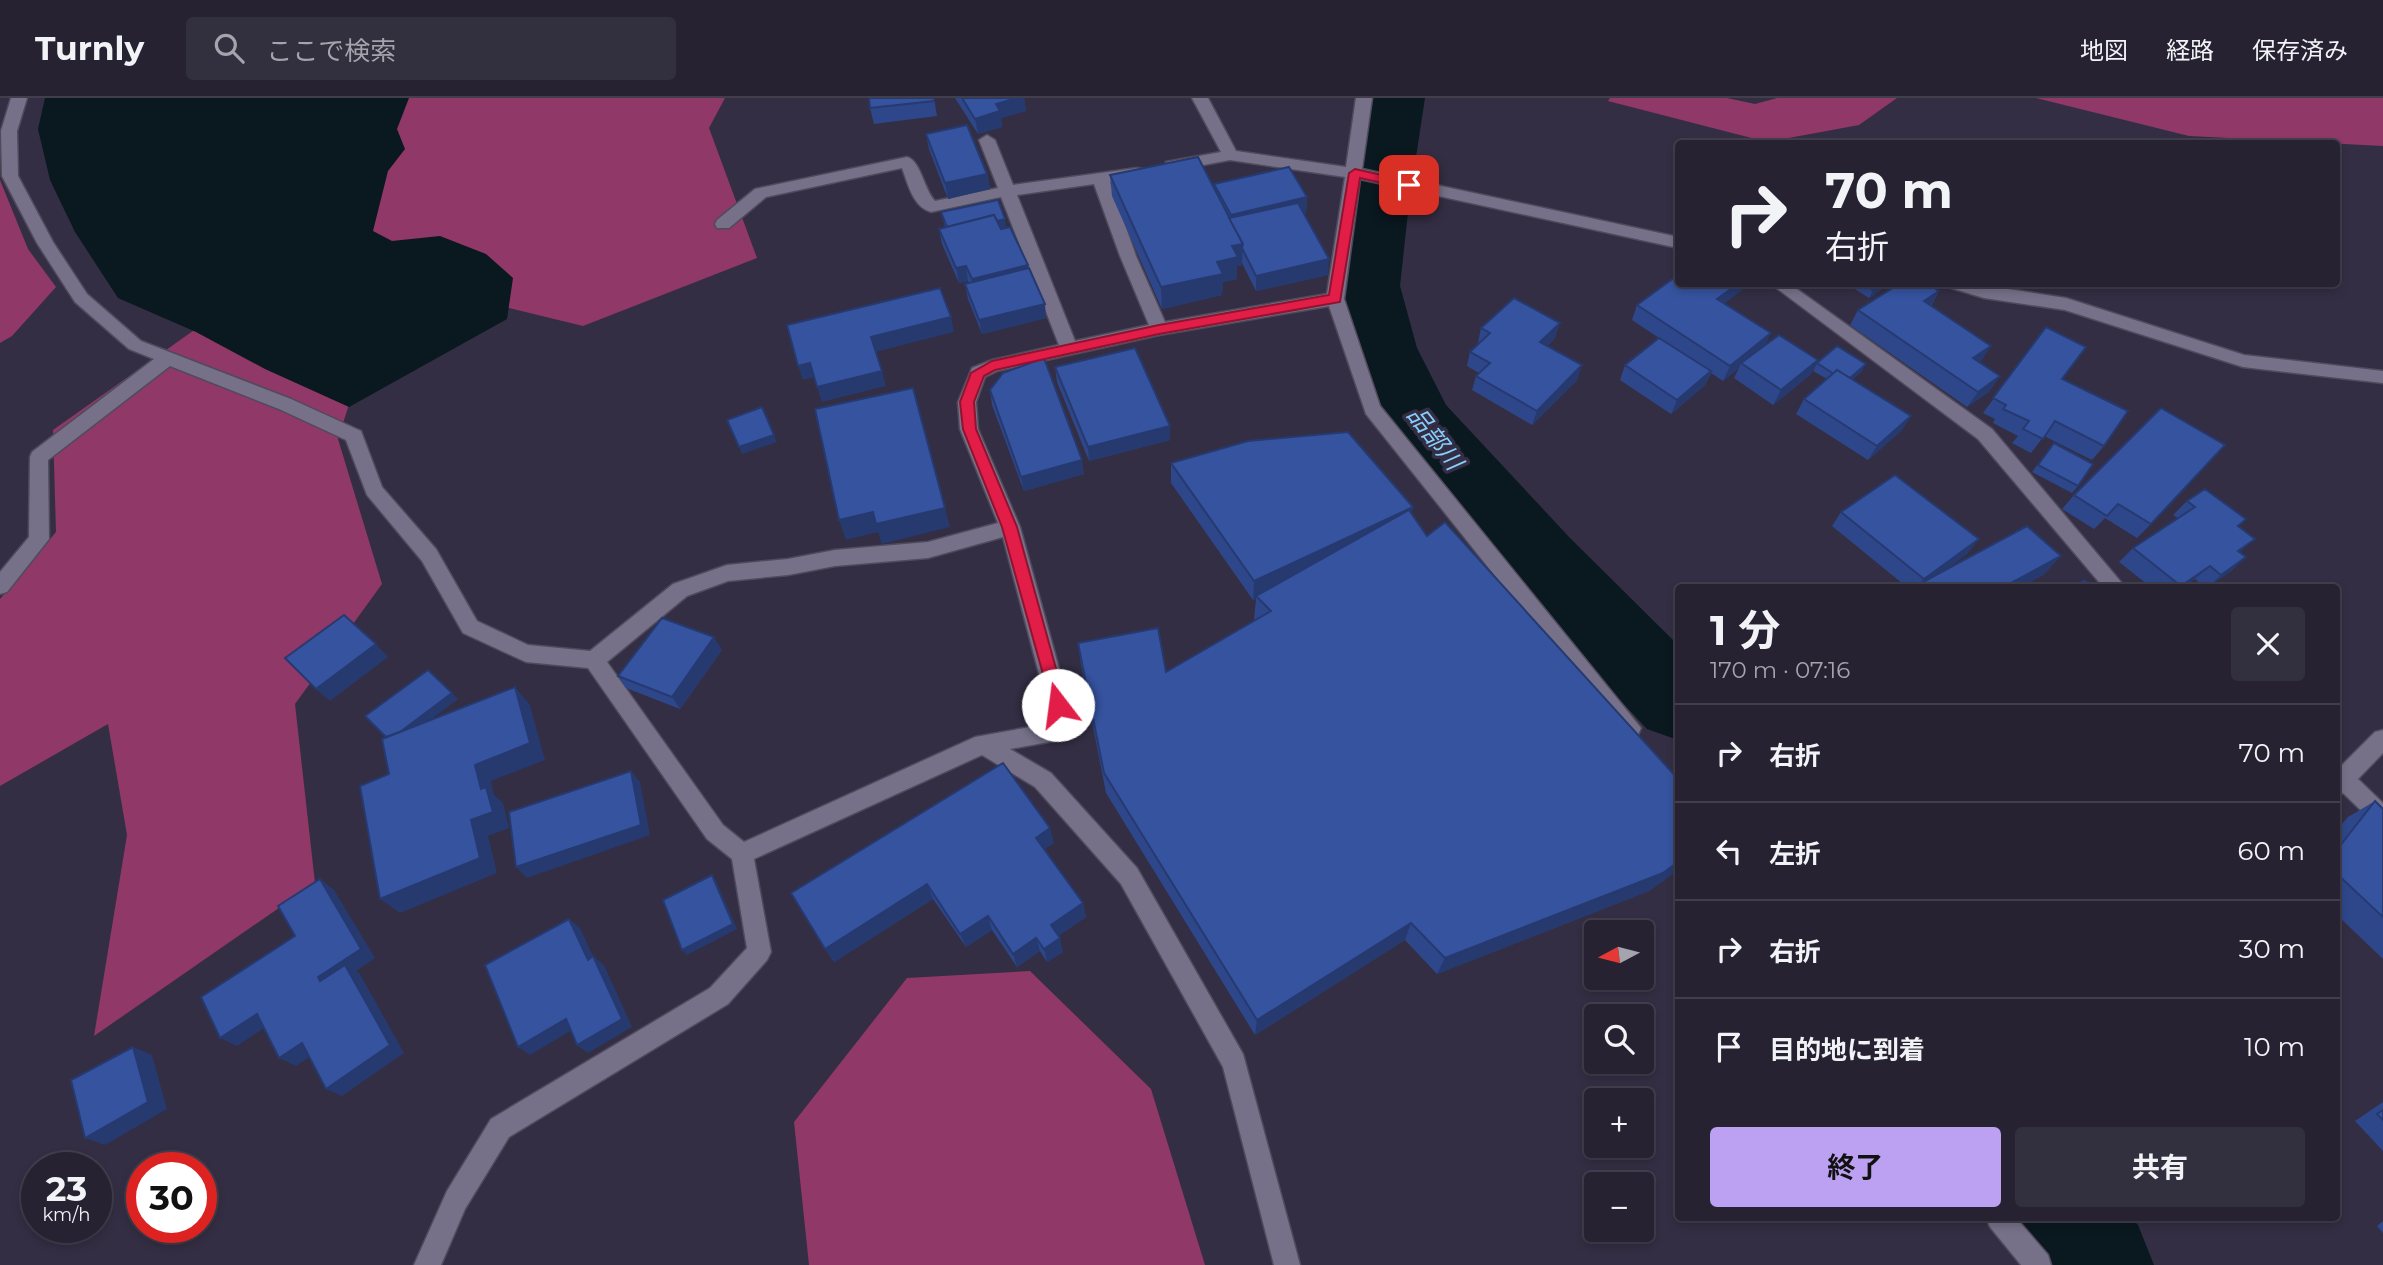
<!DOCTYPE html>
<html lang="ja">
<meta charset="utf-8">
<style>
body{margin:0;font-family:Montserrat,"Noto Sans JP",sans-serif;background:#322f3e;color:#f1f3f6;height:100vh;display:flex;flex-direction:column;font-size:26px;white-space:nowrap}
*{box-sizing:border-box;margin:0}
p{font-size:23px;color:#a4a4ac}
.icon{flex:none;width:38px;height:38px;fill:none;stroke:currentColor;stroke-width:2;stroke-linecap:round;stroke-linejoin:round}
.map{position:relative;flex:1;overflow:hidden}
.sheet{position:absolute;left:1675px;top:486px;width:665px;height:637px;display:flex;flex-direction:column;background:#262232;border-radius:7px;box-shadow:0 4px 10px #0003,0 0 0 2px #423f4d}
.sheet>*{flex:none}
.top-card{position:absolute;left:1675px;top:42px;width:665px;height:147px;border-radius:7px;box-shadow:0 4px 10px #0003,0 0 0 2px #423f4d;background:#262232;color:#f1f3f6;overflow:hidden}
.needle{width:46px;rotate:263deg}
.buttons{position:absolute;left:1584px;top:822px;display:grid;gap:14px}
.buttons a{display:grid;place-items:center;width:70px;height:70px;border-radius:7px;background:#262232;box-shadow:0 4px 10px #0003,0 0 0 2px #423f4d;font-size:35px}
.speed{position:absolute;left:21px;top:1054px;display:flex;gap:14px;font-size:35px;font-weight:700;text-align:center}
.speed>*{display:grid;place-content:center;width:91px;height:91px;border-radius:50%;background:#262232;box-shadow:0 4px 10px #0003,0 0 0 2px #423f4d;line-height:1}
.speed small{font-size:18px;font-weight:400}
.speed .limit{border:10px solid #d22;background:#fff;color:#111}
.pin{position:absolute;display:grid;place-items:center;width:60px;height:60px;color:#fff;margin:-30px;border-radius:14px;box-shadow:0 4px 10px #0006}
.me{position:absolute;width:77px;margin:-38px;rotate:345deg;stroke-linejoin:round;filter:drop-shadow(0 0 5px #0008)}
.turn{display:flex;align-items:center;gap:24px;height:147px;padding:0 35px;font-size:32px}
.turn .icon{width:91px;height:91px;stroke-width:2.5}
.turn b{display:block;font-size:49px;line-height:60px}
.round{display:grid;place-items:center;flex:none;width:74px;height:74px;border-radius:7px;background:#322f3e}
.overview{display:flex;align-items:center;justify-content:space-between;height:119px;padding:0 35px}
h1{font-size:42px;font-weight:700;line-height:52px}
.action{display:flex;gap:14px;margin-top:auto;padding:14px 35px}
.action a{flex:1;height:80px;border-radius:7px;background:#bca0f2;color:#111;font-size:28px;font-weight:700;line-height:80px;text-align:center}
.action a+a{background:#322f3e;color:#f1f3f6}
ul{padding:0;list-style:none}
li{display:flex;align-items:center;gap:21px;height:98px;padding:0 35px;border-top:2px solid #423f4d}
li div{flex:1}
li b{display:block;font-size:26px}
li em{font-style:normal}
header{display:flex;align-items:center;gap:42px;box-sizing:border-box;height:98px;padding:0 35px;background:#262232;border-bottom:2px solid #423f4d}
header strong{font-size:33px}
nav{display:flex;gap:38px;margin-inline-start:auto;font-size:24px}
.search{width:490px;height:63px;background:#322f3e;display:flex;align-items:center;gap:18px;box-sizing:border-box;padding:0 24px;border-radius:7px;color:#a4a4ac;font-size:26px}
.map>svg:first-child{display:block}
</style>
<header>
<strong>Turnly</strong>
<div class="search"><svg class="icon" aria-label="search" viewBox="0 0 24 24"><circle cx="10" cy="10" r="6"/><path d="M15 15l6 6"/></svg>ここで検索</div>
<nav><a>地図</a><a>経路</a><a>保存済み</a></nav>
</header>
<div class="map">
<svg width="2383" height="1167" viewBox="0 0 2383 1167">
<rect width="100%" height="100%" fill="#332e43"/>
<g fill="#903867">
<polygon points="364,0 725,0 709,30 757,160 583,228 480,203 359,275 338,341 382,486 295,606 315,785 94,938 127,737 108,626 0,688 0,501 56,434 53,332 231,206"/>
<polygon points="1610,0 1727,0 1755,6 1777,0 1897,0 1859,27 1767,44 1608,3"/>
<polygon points="2036,0 2383,0 2383,48 2189,38"/>
<polygon points="0,82 28,151 56,189 12,238 0,245"/>
<polygon points="1030,873 1151,991 1205,1167 809,1167 794,1024 907,880"/>
</g>
<polygon fill="#0a1820" points="45,0 409,0 397,31 405,51 388,73 373,133 392,143 440,138 486,156 513,180 507,221 349,309 265,271 196,234 118,200 75,134 50,82 38,31"/>
<g fill="none" stroke-linecap="round" stroke-linejoin="round">
<g fill="#0a1820" fill-rule="evenodd">
<polygon points="1363,0 1425,0 1409,105 1400,188 1417,250 1446,307 1570,440 1678,547 1678,642 1647,631 1512,486 1390,345 1343,250 1330,188 1341,105"/>
<polygon points="2004,1120 2131,1120 2138,1127 2154,1167 2026,1167 2020,1159"/>
</g>
<g stroke="#4f4b5c" stroke-width="3">
<g id="minor">
<path d="M 11,0 L 27,0 L 17,33 L 18,78 L 53,144 L 87,196 L 141,243 L 291,301 L 361,333 L 382,389 L 436,451 L 477,523 L 528,547 L 590,553 L 673,486 L 727,467 L 788,461 L 835,452 L 928,444 L 998,425 L 960,331 L 958,304 L 972,270 L 992,262 L 1059,247 L 1001,99 L 931,114 C 913,109 908,86 902,70 L 766,99 L 729,130 L 717,130 L 715,126 L 717,122 L 755,91 L 907,59 C 921,63 924,92 935,103 L 998,90 L 979,42 L 987,37 L 995,42 L 1013,87 L 1137,70 L 1143,71 L 1145,75 L 1143,79 L 1110,84 L 1136,158 L 1165,224 L 1327,196 L 1345,79 L 1230,62 L 1172,73 L 1166,72 L 1164,68 L 1166,64 L 1221,54 L 1192,0 L 1208,0 L 1236,53 L 1346,69 L 1356,0 L 1372,0 L 1362,71 L 1678,139 L 1678,150 L 1360,81 L 1344,201 L 1380,308 L 1641,630 L 1638,637 L 1630,639 L 1622,637 L 1366,316 L 1329,208 L 1159,237 L 997,273 L 985,279 L 976,304 L 978,331 L 1020,429 L 1076,632 L 1073,639 L 1065,641 L 1010,651 L 1051,675 L 1137,770 L 1243,956 L 1300,1167 L 1274,1167 L 1223,969 L 1121,786 L 1035,689 L 982,657 L 754,761 L 771,854 L 767,862 L 728,906 L 509,1039 L 465,1111 L 441,1167 L 414,1167 L 447,1093 L 491,1021 L 710,890 L 747,850 L 732,761 L 707,741 L 588,570 L 526,564 L 463,535 L 422,463 L 367,397 L 346,342 L 279,311 L 170,268 L 48,362 L 49,441 L 7,494 L 0,496 L 0,474 L 29,439 L 30,359 L 32,354 L 154,261 L 129,251 L 75,204 L 37,145 L 2,78 L 1,33 ZM 1094,86 L 1120,158 L 1149,227 L 1075,243 L 1017,97 ZM 1003,439 L 1052,625 L 975,639 L 744,744 L 723,727 L 607,564 L 687,498 L 728,483 L 788,477 L 835,468 L 928,460 Z"/>
<polygon points="1771,186 1790,186 1992,331 2126,490 2104,490 1978,341"/>
<polygon points="1949,186 1975,186 2066,200 2244,257 2383,273 2383,285 2243,269 2065,212 1984,200 1951,190"/>
<polygon points="2383,632 2383,655 2358,681 2383,705 2383,729 2375,726 2343,695 2336,698 2336,665 2342,667 2375,634"/>
<polygon points="1986,1120 2016,1120 2048,1157 2051,1167 2021,1167 1990,1129"/>
</g>
</g>
<use href="#minor" fill="#767189" fill-rule="evenodd"/>
</g>
<g fill="#2e478a">
<polygon points="934,0 937,18 874,26 870,10"/>
<polygon points="955,0 1024,0 1026,13 1001,20 1002,29 978,36"/>
<polygon points="926,36 987,76 990,91 948,101 929,51"/>
<polygon points="1110,77 1214,89 1214,86 1307,99 1306,115 1303,115 1328,177 1256,193 1242,165 1242,167 1237,168 1237,181 1223,184 1222,197 1162,211 1112,98"/>
<polygon points="941,114 1006,129 1000,130 1028,167 1046,220 982,236 968,201 965,186 969,185 968,183 959,185 942,146 939,131 945,129"/>
<polygon points="1678,186 1746,186 1743,191 1724,205 1765,248 1818,262 1810,277 1773,307 1734,280 1739,270 1723,283 1711,275 1704,288 1671,316 1620,282 1625,267 1659,240 1632,222 1637,207"/>
<polygon points="1847,186 1889,186 1869,200"/>
<polygon points="1939,193 1931,208 1991,248 1979,264 1990,293 1967,309 1850,227 1858,212"/>
<polygon points="2046,229 2062,281 2104,348 2092,362 2044,338 2031,355 2012,345 2018,338 1993,325 1995,321 1983,315"/>
<polygon points="1481,230 1555,240 1547,248 1577,282 1532,327 1472,292 1476,278 1479,275 1467,268 1470,254 1479,245 1478,245"/>
<polygon points="1817,265 1862,273 1852,282 1911,318 1901,333 1868,362 1796,316 1804,301 1827,281 1813,273"/>
<polygon points="1055,269 1170,342 1089,363 1057,284"/>
<polygon points="990,292 1084,376 1024,393 992,307"/>
<polygon points="2161,310 2151,426 2137,440 2105,420 2094,431 2062,411 2074,397"/>
<polygon points="2054,345 2078,388 2072,395 2032,374"/>
<polygon points="1171,365 1413,409 1411,416 1427,438 1678,681 1678,772 1649,793 1437,876 1405,842 1255,937 1106,695 1081,567 1078,545 1166,574 1255,522 1254,521 1256,501 1253,502 1171,385"/>
<polygon points="2187,403 2239,428 2240,454 2246,459 2231,473 2206,490 2195,481 2182,490 2152,490 2119,464 2133,450 2178,420 2173,417"/>
<polygon points="1841,414 1968,455 1942,474 2061,458 2043,477 2018,490 1908,490 1832,428"/>
<polygon points="722,552 680,611 626,590 618,578"/>
<polygon points="1003,665 1054,745 1044,751 1083,805 1086,819 1058,838 1063,854 1047,864 1040,853 1017,869 992,832 966,849 933,801 834,864 825,851"/>
<polygon points="2375,703 2383,711 2383,861 2336,816 2336,733 2348,719"/>
<polygon points="2383,1004 2383,1053 2355,1023"/>
<polygon points="2383,1123 2383,1135 2377,1128"/>
</g>
<g fill="#263a70">
<polygon points="1017,0 1024,0 1026,13 1001,20 1002,29 978,36 975,21 996,6"/>
<polygon points="987,76 990,91 948,101 945,85"/>
<polygon points="1307,99 1306,115 1233,132 1231,127 1231,117"/>
<polygon points="1005,121 1006,129 950,141 948,134"/>
<polygon points="1243,146 1242,167 1237,168 1237,181 1223,184 1222,197 1162,211 1161,189 1217,164 1232,148"/>
<polygon points="1329,161 1328,177 1256,193 1256,178"/>
<polygon points="1028,167 1030,182 974,196 972,181"/>
<polygon points="966,168 968,183 959,185 956,170"/>
<polygon points="1738,186 1746,186 1743,191 1711,216 1717,201"/>
<polygon points="1882,186 1889,186 1869,200 1873,192"/>
<polygon points="1939,193 1930,208 1924,203"/>
<polygon points="1045,206 1046,220 982,236 979,222"/>
<polygon points="951,219 954,234 875,254 871,239"/>
<polygon points="1560,225 1555,240 1535,258 1540,244"/>
<polygon points="1771,235 1764,250 1741,265 1739,270 1723,283 1730,268"/>
<polygon points="1991,248 1981,263 1963,275 1973,260"/>
<polygon points="1818,262 1810,277 1773,307 1781,292"/>
<polygon points="810,265 815,279 803,282 798,268"/>
<polygon points="1866,266 1862,273 1842,291 1847,283"/>
<polygon points="1582,267 1577,282 1532,327 1537,313"/>
<polygon points="882,273 886,288 822,304 817,289"/>
<polygon points="1711,273 1704,288 1671,316 1677,302"/>
<polygon points="2000,278 1990,293 1967,309 1978,294"/>
<polygon points="1911,318 1901,333 1868,362 1877,348"/>
<polygon points="1170,328 1170,342 1089,363 1088,349"/>
<polygon points="774,337 777,344 742,356 739,349"/>
<polygon points="1082,362 1084,376 1024,393 1021,379"/>
<polygon points="1413,409 1408,429 1256,498 1256,501 1253,502 1254,483"/>
<polygon points="945,410 950,429 882,446 878,434 846,442 839,422 873,414"/>
<polygon points="1979,441 1968,455 1925,486 1923,484 1917,490 1924,481"/>
<polygon points="2255,441 2240,454 2238,453"/>
<polygon points="2061,458 2043,477 2018,490 2006,490 2011,485"/>
<polygon points="2246,459 2231,473 2207,490 2221,477"/>
<polygon points="2210,468 2195,481 2182,490 2178,490"/>
<polygon points="714,539 722,552 680,611 672,599"/>
<polygon points="376,546 388,559 330,603 316,591"/>
<polygon points="515,589 530,607 545,662 491,683 494,697 503,705 509,730 488,738 497,775 400,815 380,801 471,722 475,667"/>
<polygon points="452,595 458,601 396,648 389,642"/>
<polygon points="631,673 640,684 650,737 527,780 516,769"/>
<polygon points="1050,730 1054,745 1039,755 1036,740"/>
<polygon points="1678,764 1678,772 1649,793 1437,876 1445,860"/>
<polygon points="712,777 716,783 737,831 687,857 682,852"/>
<polygon points="320,781 334,792 375,860 356,873 360,876 404,955 342,998 326,991 318,879"/>
<polygon points="927,786 933,801 834,864 825,851"/>
<polygon points="1083,805 1086,819 1054,841 1051,827"/>
<polygon points="988,818 992,832 966,849 960,836"/>
<polygon points="569,821 580,830 599,871 588,862"/>
<polygon points="1411,825 1405,842 1255,937 1257,922"/>
<polygon points="1036,840 1040,853 1017,869 1013,856"/>
<polygon points="1060,840 1063,854 1047,864 1044,851"/>
<polygon points="593,858 604,867 632,929 588,955 577,947"/>
<polygon points="257,916 273,924 237,948 220,940"/>
<polygon points="566,921 577,929 530,957 518,949"/>
<polygon points="302,945 318,953 296,968 279,960"/>
<polygon points="133,949 152,957 167,1011 105,1047 85,1040"/>
</g>
<g fill="#3653a0" stroke="#263a70" stroke-width="2">
<polygon points="869,0 934,0 934,3 870,10"/>
<polygon points="962,0 1017,0 996,6 1000,13 975,21"/>
<polygon points="967,27 987,76 945,85 926,36"/>
<polygon points="1198,59 1243,146 1232,148 1238,159 1217,164 1223,176 1161,189 1110,77"/>
<polygon points="1289,69 1307,99 1231,117 1214,86"/>
<polygon points="998,102 1005,121 997,123 994,117 947,129 941,114"/>
<polygon points="1298,105 1329,161 1256,178 1242,150 1243,146 1229,120"/>
<polygon points="994,117 1001,131 1010,129 1028,167 972,181 966,168 956,170 939,131"/>
<polygon points="1029,170 1045,206 979,222 965,186"/>
<polygon points="1678,177 1678,186 1738,186 1717,201 1771,235 1730,268 1637,207"/>
<polygon points="1863,186 1882,186 1873,192"/>
<polygon points="1899,186 1927,186 1939,193 1924,203 1991,248 1973,260 2000,278 1978,294 1858,212"/>
<polygon points="940,190 951,219 871,239 882,273 817,289 810,265 798,268 787,227"/>
<polygon points="1514,200 1560,225 1540,244 1582,267 1537,313 1476,278 1490,265 1470,254 1490,235 1481,230"/>
<polygon points="2046,229 2086,249 2062,281 2128,313 2104,348 2055,323 2043,341 2023,331 2029,323 2003,311 2006,307 1993,300"/>
<polygon points="1779,237 1818,262 1781,292 1741,265"/>
<polygon points="1659,240 1711,273 1677,302 1625,267"/>
<polygon points="1837,248 1866,266 1850,280 1837,272 1834,276 1817,265"/>
<polygon points="1135,250 1170,328 1088,349 1055,269"/>
<polygon points="1044,260 1082,362 1021,379 990,292 1003,275"/>
<polygon points="1837,272 1911,318 1877,348 1804,301"/>
<polygon points="913,290 945,410 876,426 873,414 839,422 815,311"/>
<polygon points="762,309 774,337 739,349 727,322"/>
<polygon points="2161,310 2225,347 2151,426 2118,406 2107,418 2074,397"/>
<polygon points="1348,334 1413,409 1254,483 1171,365 1248,343"/>
<polygon points="2054,345 2093,366 2078,388 2038,367"/>
<polygon points="1895,377 1979,441 1924,481 1841,414"/>
<polygon points="2205,391 2246,421 2238,428 2255,441 2238,453 2246,459 2221,477 2210,468 2181,488 2133,450 2195,409 2187,403"/>
<polygon points="1409,412 1427,438 1445,424 1678,681 1678,764 1663,775 1445,860 1411,825 1257,922 1104,675 1078,545 1158,530 1166,574 1271,513 1256,498"/>
<polygon points="2027,428 2061,458 2011,485 2017,490 1929,490 1923,484"/>
<polygon points="2084,482 2095,490 2073,490"/>
<polygon points="344,517 376,546 316,591 285,560"/>
<polygon points="662,520 714,539 672,599 618,578"/>
<polygon points="428,572 452,595 400,634 386,639 365,618"/>
<polygon points="515,589 530,645 475,667 481,691 486,689 493,714 471,722 480,760 380,801 360,688 389,676 382,641"/>
<polygon points="1003,665 1050,730 1036,740 1083,805 1051,827 1060,840 1044,851 1036,840 1013,856 988,818 960,836 927,786 825,851 791,795"/>
<polygon points="631,673 641,727 516,769 509,714"/>
<polygon points="2375,703 2383,711 2383,819 2336,775 2336,753"/>
<polygon points="712,777 733,826 682,852 663,802"/>
<polygon points="320,781 361,851 318,879 320,883 345,867 390,947 326,991 302,945 279,960 257,916 220,940 201,899 295,838 278,808"/>
<polygon points="569,821 588,862 593,858 622,921 577,947 566,921 518,949 485,867"/>
<polygon points="133,949 148,1004 85,1040 71,982"/>
<polygon points="2383,1012 2383,1022 2377,1016"/>
</g>
<polygon fill="#e11d48" stroke="#92132f" stroke-width="2" points="1355,71 1409,83 1415,87 1409,91 1360,80 1340,204 1159,236 995,272 984,278 974,304 976,331 1017,429 1066,607 1064,612 1053,612 1002,429 963,331 960,304 971,275 992,263 1159,227 1329,197 1349,75"/>
<g text-anchor="middle" dominant-baseline="central" stroke-width="7" stroke-linejoin="round" paint-order="stroke">
<g font-size="24" font-style="italic" fill="#87cefc" stroke="#332e43">
<text transform="translate(1435 340) rotate(52)">品部川</text>
</g>
</g>
</svg>
<div class="buttons">
<a><svg class="needle" viewBox="-14 -14 28 28"><path d="M0-13l5 13h-10z" fill="#e53935"/><path d="M0 13l5-13h-10z" fill="#a4a4ac"/></svg></a>
<a><svg class="icon" aria-label="search" viewBox="0 0 24 24"><circle cx="10" cy="10" r="6"/><path d="M15 15l6 6"/></svg></a>
<a>+</a>
<a>−</a>
</div>
<div class="speed"><div>23<small>km/h</small></div><div class="limit">30</div></div>
<div class="pin" style="left:1409px;top:87px;background:#d93025"><svg class="icon" aria-label="arrive" viewBox="0 0 24 24"><path d="M6 21V4h12l-3 4 3 4H6"/></svg></div>
<svg class="me" style="left:1058px;top:607px" viewBox="-20 -20 40 40"><circle r="19" fill="#fff"/><path d="M0-13L10 11 0 6-10 11z" fill="#e11d48"/></svg>
<div class="top-card">
<div class="turn"><svg class="icon" aria-label="right" viewBox="0 0 24 24"><path d="M7 20v-9h11M14 6l5 5-5 5"/></svg><div><b>70 m</b>右折</div></div>
</div>
<section class="sheet">
<div class="overview"><div><h1>1 分</h1><p>170 m · 07:16</p></div><a class="round"><svg class="icon" aria-label="close" viewBox="0 0 24 24"><path d="M6 6l12 12M18 6L6 18"/></svg></a></div>
<ul>
<li><svg class="icon" aria-label="right" viewBox="0 0 24 24"><path d="M7 20v-9h11M14 6l5 5-5 5"/></svg><div><b>右折</b></div><em>70 m</em></li>
<li><svg class="icon" aria-label="left" viewBox="0 0 24 24"><path d="M17 20v-9H6M10 6l-5 5 5 5"/></svg><div><b>左折</b></div><em>60 m</em></li>
<li><svg class="icon" aria-label="right" viewBox="0 0 24 24"><path d="M7 20v-9h11M14 6l5 5-5 5"/></svg><div><b>右折</b></div><em>30 m</em></li>
<li><svg class="icon" aria-label="arrive" viewBox="0 0 24 24"><path d="M6 21V4h12l-3 4 3 4H6"/></svg><div><b>目的地に到着</b></div><em>10 m</em></li>
</ul>
<div class="action"><a>終了</a><a>共有</a></div>
</section>
</div>
